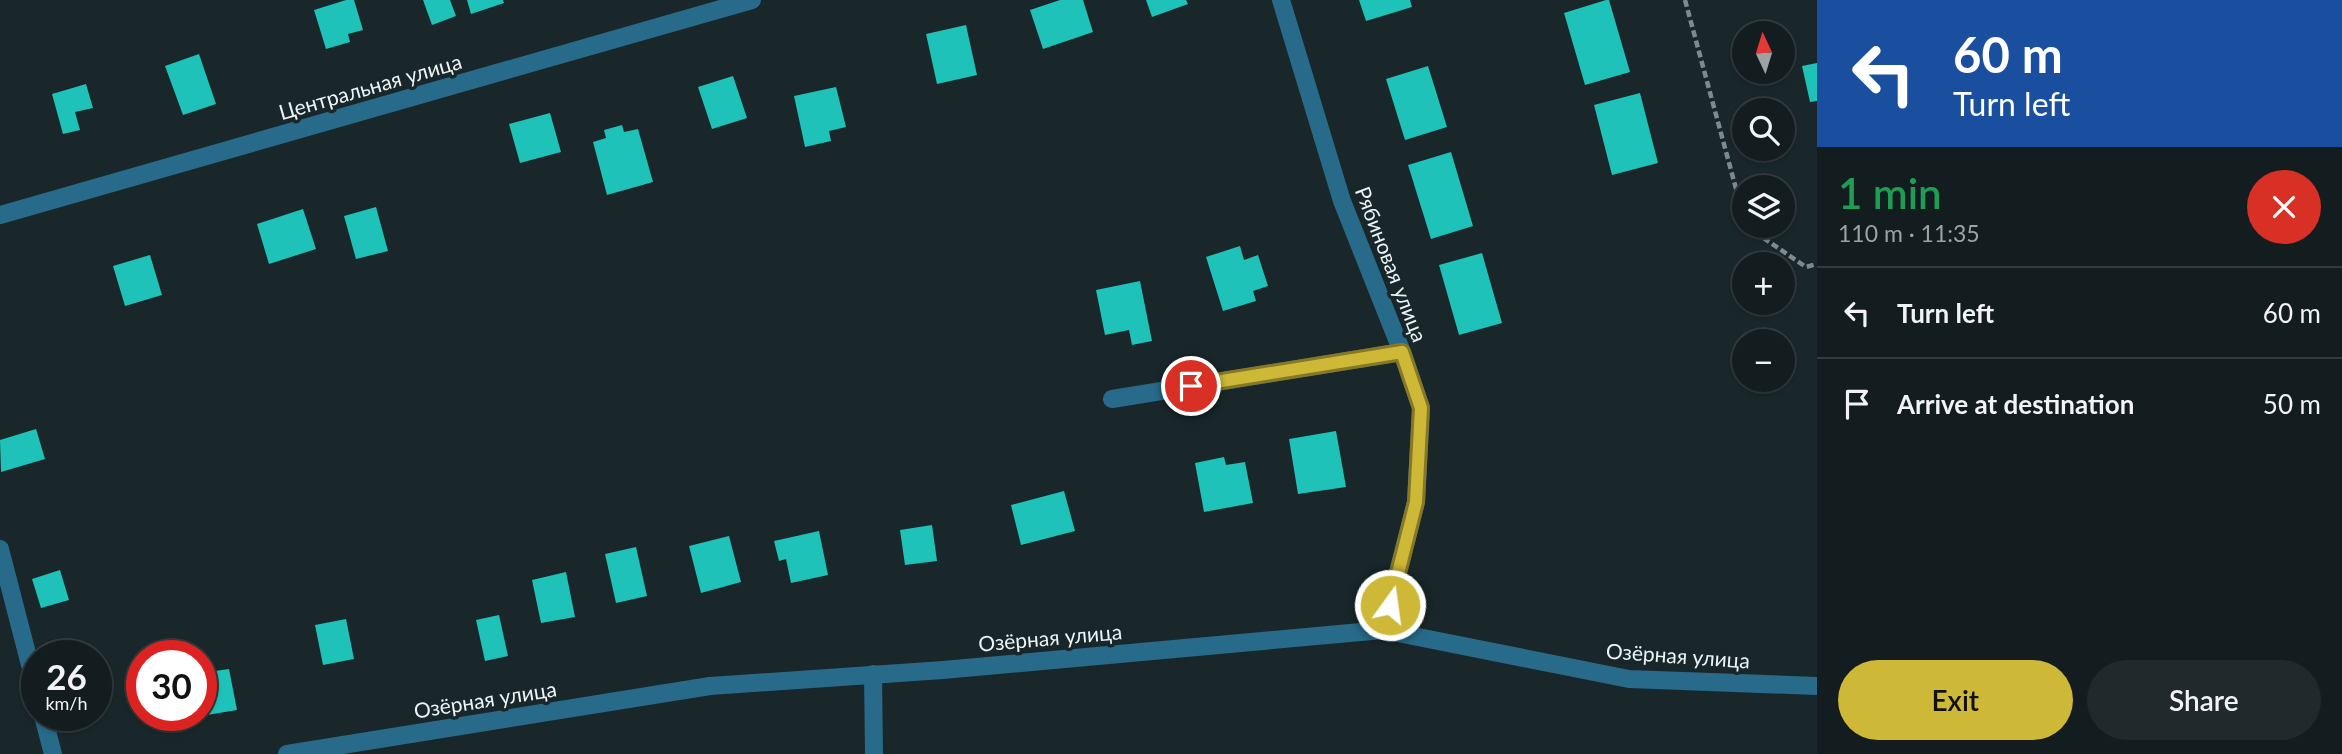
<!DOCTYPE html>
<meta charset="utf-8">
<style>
body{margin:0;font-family:Lato,sans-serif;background:#202a2d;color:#f1f3f6;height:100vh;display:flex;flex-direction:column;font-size:26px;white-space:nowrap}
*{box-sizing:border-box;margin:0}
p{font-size:23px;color:#9da2a5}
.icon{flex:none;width:38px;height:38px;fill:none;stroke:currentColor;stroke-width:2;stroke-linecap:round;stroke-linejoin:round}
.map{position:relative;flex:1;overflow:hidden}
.sheet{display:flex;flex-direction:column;background:#131d20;width:525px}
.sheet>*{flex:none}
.hud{background:#1a4fa0;color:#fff;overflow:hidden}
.needle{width:46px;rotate:356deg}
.tools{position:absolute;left:1732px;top:21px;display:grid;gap:14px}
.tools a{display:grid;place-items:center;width:63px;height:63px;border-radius:50%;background:#131d20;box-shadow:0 2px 5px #0004,0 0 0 2px #323b3e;font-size:35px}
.speed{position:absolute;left:21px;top:640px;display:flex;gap:14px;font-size:35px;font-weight:700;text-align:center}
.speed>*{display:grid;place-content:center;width:91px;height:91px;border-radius:50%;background:#131d20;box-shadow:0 2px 5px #0004,0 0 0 2px #323b3e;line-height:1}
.speed small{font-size:18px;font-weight:400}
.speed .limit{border:10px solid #d22;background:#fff;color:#111}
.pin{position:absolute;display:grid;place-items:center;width:60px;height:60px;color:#fff;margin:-30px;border:4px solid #fff;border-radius:50%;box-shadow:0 2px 7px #0007}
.me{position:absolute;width:77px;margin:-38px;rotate:14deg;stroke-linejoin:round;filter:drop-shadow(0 0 5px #0008)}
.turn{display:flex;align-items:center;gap:24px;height:147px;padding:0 21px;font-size:32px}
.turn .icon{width:91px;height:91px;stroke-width:2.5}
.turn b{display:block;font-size:49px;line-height:60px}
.round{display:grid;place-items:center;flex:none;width:74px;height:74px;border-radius:37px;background:#202a2d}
.headline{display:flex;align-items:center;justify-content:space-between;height:119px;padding:0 21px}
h1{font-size:42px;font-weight:600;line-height:52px;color:#1e9e55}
.button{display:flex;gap:14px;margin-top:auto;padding:14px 21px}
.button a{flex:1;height:80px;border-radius:42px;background:#ceb837;color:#111;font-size:28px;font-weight:600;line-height:80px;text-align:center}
.button a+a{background:#202a2d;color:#f1f3f6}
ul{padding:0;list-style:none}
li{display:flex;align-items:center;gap:21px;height:91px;padding:0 21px;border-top:2px solid #323b3e}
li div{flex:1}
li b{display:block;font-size:26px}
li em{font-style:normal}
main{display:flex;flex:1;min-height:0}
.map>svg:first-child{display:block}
</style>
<main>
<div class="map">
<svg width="1817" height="754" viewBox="0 0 1817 754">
<rect width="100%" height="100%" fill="#19272a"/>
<g fill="#1ec2b8">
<polygon points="346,0 354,0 363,30 348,34 350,42 326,49 314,10"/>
<polygon points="423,0 450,0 456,16 432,25"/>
<polygon points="467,0 503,0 504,3 471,14"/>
<polygon points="1060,0 1083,0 1093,32 1043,49 1030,10"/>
<polygon points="1146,0 1186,0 1188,4 1152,17"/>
<polygon points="1359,0 1410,0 1412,7 1366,21"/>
<polygon points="1606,0 1609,0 1630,72 1585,85 1564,13"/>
<polygon points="966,25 977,75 937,84 926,34"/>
<polygon points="199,54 216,104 183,115 165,66"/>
<polygon points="1817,63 1817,101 1810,102 1802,66"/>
<polygon points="1428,66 1447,127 1405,140 1386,79"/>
<polygon points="733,76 747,118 712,129 698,87"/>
<polygon points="86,84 93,108 75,112 80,130 63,134 52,94"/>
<polygon points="836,87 846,127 829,131 831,141 805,147 794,96"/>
<polygon points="1640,93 1658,163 1612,175 1594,105"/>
<polygon points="550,113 561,152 520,163 509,124"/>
<polygon points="622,125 624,132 638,129 653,182 607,195 593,142 606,138 604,130"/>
<polygon points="1451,152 1473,226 1431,239 1408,165"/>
<polygon points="376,207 388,251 356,259 344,216"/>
<polygon points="303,209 316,249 269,264 257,224"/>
<polygon points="1240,246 1244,260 1258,255 1268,286 1253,291 1256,301 1223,311 1206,257"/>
<polygon points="1482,253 1502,323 1459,335 1439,265"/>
<polygon points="150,255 162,295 125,306 113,266"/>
<polygon points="1140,281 1152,341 1132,345 1129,330 1105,335 1096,290"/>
<polygon points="36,429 45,459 1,472 0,440"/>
<polygon points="1336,431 1346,487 1298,494 1289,439"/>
<polygon points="1224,457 1226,465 1245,462 1253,503 1204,512 1195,463"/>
<polygon points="1064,491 1075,531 1021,545 1011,505"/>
<polygon points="932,525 937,561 905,565 900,530"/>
<polygon points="819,531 828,575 791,583 786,559 779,561 774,541"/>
<polygon points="729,536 741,582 701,593 689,546"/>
<polygon points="636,547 647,596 616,603 605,554"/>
<polygon points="60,570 69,600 41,608 32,579"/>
<polygon points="566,572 575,617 541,623 532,580"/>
<polygon points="499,615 508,656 485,661 476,620"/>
<polygon points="346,619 354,659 323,665 315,625"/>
<polygon points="229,669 237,710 207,715 201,673"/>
</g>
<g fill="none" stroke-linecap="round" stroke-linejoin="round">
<g stroke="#7f8a8d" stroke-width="4.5" stroke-dasharray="7 3.5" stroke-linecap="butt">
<polyline points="1685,0 1745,222"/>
<polyline points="1746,226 1806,267 1817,264"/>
</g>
<g stroke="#276a89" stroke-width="18">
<polyline points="1281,0 1342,201 1402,352 1421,408 1416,502 1383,630"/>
<polyline points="0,215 752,0"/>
<polyline points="1112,399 1402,352"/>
<polyline points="0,549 37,692"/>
<polyline points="873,674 874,754"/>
<polyline points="43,716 53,754"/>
<polyline points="287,754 710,686 943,670 1383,630 1629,679 1817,686"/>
</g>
</g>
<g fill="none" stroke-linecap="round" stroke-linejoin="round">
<g stroke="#867824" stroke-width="18">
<polyline id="route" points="1191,386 1402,352 1421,408 1416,502 1390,605"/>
</g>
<use href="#route" stroke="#ceb837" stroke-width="12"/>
</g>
<g text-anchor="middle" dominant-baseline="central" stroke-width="7" stroke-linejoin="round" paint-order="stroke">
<g font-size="21" fill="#ebf4f6" stroke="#19272a">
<text transform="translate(370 86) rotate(-16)">Центральная улица</text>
<text transform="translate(1392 264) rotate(69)">Рябиновая улица</text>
<text transform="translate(1050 637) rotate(-5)">Озёрная улица</text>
<text transform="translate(1678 655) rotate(4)">Озёрная улица</text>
<text transform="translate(485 699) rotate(-9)">Озёрная улица</text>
</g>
</g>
</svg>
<div class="tools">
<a><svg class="needle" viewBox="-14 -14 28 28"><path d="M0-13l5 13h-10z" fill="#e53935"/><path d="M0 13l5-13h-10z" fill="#9da2a5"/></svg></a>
<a><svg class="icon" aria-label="search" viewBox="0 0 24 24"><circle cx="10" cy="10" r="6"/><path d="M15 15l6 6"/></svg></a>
<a><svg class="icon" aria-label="layers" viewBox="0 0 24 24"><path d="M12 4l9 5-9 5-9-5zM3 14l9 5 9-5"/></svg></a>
<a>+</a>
<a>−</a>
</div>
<div class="speed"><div>26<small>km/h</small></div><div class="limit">30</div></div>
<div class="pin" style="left:1191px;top:386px;background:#d93025"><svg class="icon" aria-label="arrive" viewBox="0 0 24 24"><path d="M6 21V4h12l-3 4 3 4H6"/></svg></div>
<svg class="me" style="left:1390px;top:605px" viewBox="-20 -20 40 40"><circle r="17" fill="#ceb837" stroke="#fff" stroke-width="3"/><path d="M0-11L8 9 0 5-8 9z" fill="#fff"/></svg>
</div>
<section class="sheet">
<div class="hud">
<div class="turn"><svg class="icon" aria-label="left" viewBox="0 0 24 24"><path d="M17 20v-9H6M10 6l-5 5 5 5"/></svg><div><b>60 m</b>Turn left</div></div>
</div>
<div class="headline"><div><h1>1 min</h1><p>110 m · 11:35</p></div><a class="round" style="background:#d93025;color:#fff"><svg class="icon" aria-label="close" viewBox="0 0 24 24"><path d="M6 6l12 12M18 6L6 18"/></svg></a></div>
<ul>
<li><svg class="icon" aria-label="left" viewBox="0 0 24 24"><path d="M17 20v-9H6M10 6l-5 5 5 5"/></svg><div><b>Turn left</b></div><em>60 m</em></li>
<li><svg class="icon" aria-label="arrive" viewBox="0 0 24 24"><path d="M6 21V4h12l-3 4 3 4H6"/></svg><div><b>Arrive at destination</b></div><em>50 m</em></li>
</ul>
<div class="button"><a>Exit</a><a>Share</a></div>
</section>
</main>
